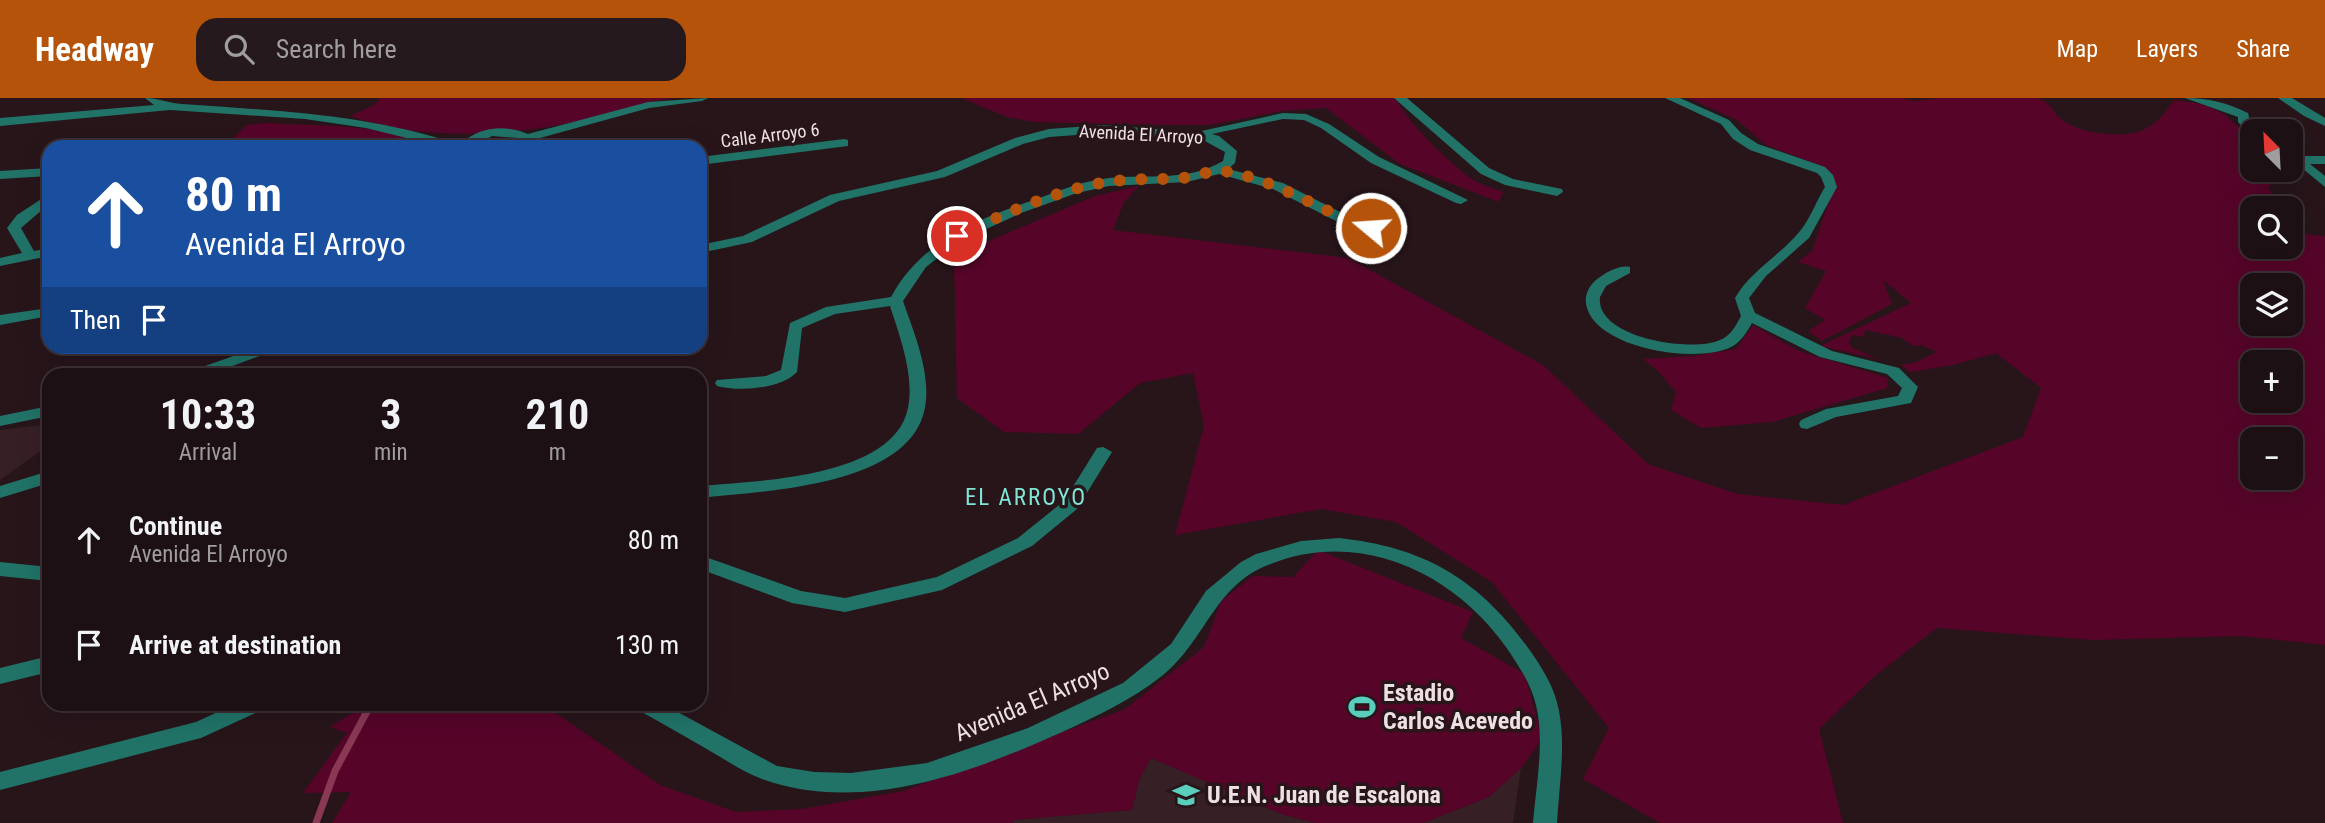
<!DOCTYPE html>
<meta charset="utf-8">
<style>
body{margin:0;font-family:"Roboto Condensed",sans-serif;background:#25191d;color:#f1f3f6;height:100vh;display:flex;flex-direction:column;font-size:26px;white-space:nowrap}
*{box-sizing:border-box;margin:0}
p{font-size:23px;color:#a09da0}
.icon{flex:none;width:38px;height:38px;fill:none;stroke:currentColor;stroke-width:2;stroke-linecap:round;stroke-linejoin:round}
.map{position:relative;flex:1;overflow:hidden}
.drawer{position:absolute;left:42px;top:270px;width:665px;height:343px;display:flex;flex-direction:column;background:#1d1014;border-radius:21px;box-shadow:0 7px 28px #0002,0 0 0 2px #3b3034}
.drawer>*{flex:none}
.guide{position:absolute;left:42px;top:42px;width:665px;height:214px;border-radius:21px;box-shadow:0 7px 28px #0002,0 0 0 2px #3b3034;background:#1a4fa0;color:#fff;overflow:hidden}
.needle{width:46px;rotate:336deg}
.buttons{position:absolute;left:2240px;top:21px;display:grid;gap:14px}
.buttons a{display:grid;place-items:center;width:63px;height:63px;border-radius:14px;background:#1d1014;box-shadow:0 7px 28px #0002,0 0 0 2px #3b3034;font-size:35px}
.pin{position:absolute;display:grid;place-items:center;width:60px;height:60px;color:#fff;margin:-30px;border:4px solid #fff;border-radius:50%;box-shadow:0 2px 7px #0007}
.me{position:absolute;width:77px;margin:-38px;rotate:288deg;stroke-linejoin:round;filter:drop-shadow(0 0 5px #0008)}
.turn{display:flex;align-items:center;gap:24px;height:147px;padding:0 28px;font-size:32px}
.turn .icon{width:91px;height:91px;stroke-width:2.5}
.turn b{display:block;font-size:49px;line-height:60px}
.then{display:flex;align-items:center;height:66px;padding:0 28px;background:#0003;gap:14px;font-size:26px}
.eta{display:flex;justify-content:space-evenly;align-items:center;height:119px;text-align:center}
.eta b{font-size:42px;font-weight:700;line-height:49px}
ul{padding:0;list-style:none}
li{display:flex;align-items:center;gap:21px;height:105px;padding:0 28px}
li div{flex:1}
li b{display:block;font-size:26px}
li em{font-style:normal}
header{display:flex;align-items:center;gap:42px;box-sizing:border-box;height:98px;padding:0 35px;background:#b45309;color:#fff}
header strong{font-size:33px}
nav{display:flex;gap:38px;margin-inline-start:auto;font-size:24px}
.search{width:490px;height:63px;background:#25191d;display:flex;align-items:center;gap:18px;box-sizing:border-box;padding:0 24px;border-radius:21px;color:#a09da0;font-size:26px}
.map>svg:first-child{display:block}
</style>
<header>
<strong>Headway</strong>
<div class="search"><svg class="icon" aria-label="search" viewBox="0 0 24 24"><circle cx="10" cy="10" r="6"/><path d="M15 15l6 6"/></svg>Search here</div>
<nav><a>Map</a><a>Layers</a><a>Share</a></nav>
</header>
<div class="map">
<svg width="2325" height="725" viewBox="0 0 2325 725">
<rect width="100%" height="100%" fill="#27151a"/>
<g fill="#371f26">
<polygon points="49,326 49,347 0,382 0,332"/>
<polygon points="1151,660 1281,716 1316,725 1013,725 1013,722 1132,712 1139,682"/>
<polygon points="1521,670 1513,725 1423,725 1489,699"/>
</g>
<g fill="#560529" fill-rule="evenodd">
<path d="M 380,0 L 675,0 C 639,4 605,18 570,25 C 500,39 418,42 350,18 L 374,7 Z"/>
<path d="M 961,0 L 1396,0 C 1404,21 1452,68 1472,81 C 1481,87 1493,90 1503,94 L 1499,104 L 1400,66 L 1326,10 L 1281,13 L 1210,27 L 1153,27 L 1034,24 L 1007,19 Z"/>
<path d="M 1688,0 L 1901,0 L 1914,3 L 1939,0 L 2038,0 C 2054,7 2051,13 2062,22 C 2072,29 2087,34 2098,35 C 2136,39 2152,35 2174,2 L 2203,6 L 2224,16 L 2252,42 L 2252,72 L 2279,72 L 2280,76 L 2268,90 L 2278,106 L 2272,110 L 2252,110 L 2252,149 L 2291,149 L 2291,129 L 2305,136 L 2325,138 L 2325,547 L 2242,538 L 2093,542 L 1937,530 L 1876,577 L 1819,631 L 1843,725 L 1660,725 L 1583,681 L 1609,630 L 1492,484 L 1396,424 L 1321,411 L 1175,437 L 1204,328 L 1193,275 L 1140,285 L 1078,336 L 1004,334 L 957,300 L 954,158 L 1095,98 L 1139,88 L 1124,104 L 1113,132 L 1348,160 L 1543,267 L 1648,366 L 1738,396 L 1843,407 L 2023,339 L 2041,290 L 1996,255 L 1953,267 L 1911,274 L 1900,267 L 1916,264 L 1937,254 L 1921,247 L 1913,248 L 1902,240 L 1866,232 L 1863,239 L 1852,237 L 1849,244 L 1852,250 L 1878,261 L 1820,248 L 1911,205 L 1883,182 L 1892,206 L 1822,243 L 1808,233 L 1825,222 L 1805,210 L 1826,173 L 1798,164 L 1812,153 L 1835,86 L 1822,68 L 1766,47 L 1737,22 ZM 2252,187 L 2291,187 L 2291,226 L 2252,226 ZM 2252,264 L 2291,264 L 2291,303 L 2252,303 ZM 2252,341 L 2291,341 L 2291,380 L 2252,380 Z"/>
<path d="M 266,25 C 324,28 384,26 438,49 L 394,49 L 394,46 L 372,49 L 224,49 L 247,27 Z"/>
<polygon points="1753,227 1799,253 1888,280 1887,290 1772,324 1701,330 1671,312 1676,294 1656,271 1643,261 1692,258 1736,251"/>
<polygon points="1318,452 1473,514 1461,540 1525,576 1542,641 1521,670 1489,699 1423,725 1316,725 1281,716 1151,660 1139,682 1132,712 1014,722 1013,725 332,725 351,694 303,695 347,635 330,629 366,606 543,606 660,687 736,714 802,711 903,693 1125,611 1204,549 1221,503 1253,478 1293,479"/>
</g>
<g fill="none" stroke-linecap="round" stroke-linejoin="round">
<polyline stroke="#8a3854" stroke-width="7" points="316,725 335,673 371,606"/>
<g fill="#217368" fill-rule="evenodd">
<path d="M 145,0 C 158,0 169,5 182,6 C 277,13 369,16 460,47 C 477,29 506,26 528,36 L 648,4 L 708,0 L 702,3 L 649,10 L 540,40 L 572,45 L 578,49 L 549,49 L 529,44 L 524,49 L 512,49 L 518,40 L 492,38 L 472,49 L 443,49 L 366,30 L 305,21 L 170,12 L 0,28 L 0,20 L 154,7 Z"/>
<polygon points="1394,0 1407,0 1489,70 1513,81 1562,91 1563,94 1557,98 1505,87 1481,76"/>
<path d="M 1665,0 L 1680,0 L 1729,22 L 1741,35 L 1758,46 L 1825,69 L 1833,77 L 1837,89 L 1809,140 L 1766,178 L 1749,200 L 1755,215 L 1832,253 L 1899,270 L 1918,289 L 1911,305 L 1836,319 L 1807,331 L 1801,330 L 1799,326 L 1801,322 L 1826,311 L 1898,298 L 1902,290 L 1887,276 L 1820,259 L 1752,225 C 1747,234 1741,244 1731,249 C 1697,266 1599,251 1587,210 C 1583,198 1589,186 1600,179 C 1609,173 1620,167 1630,169 L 1630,175 L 1606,188 L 1600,199 C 1595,240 1692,255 1720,242 C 1731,238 1736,227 1741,218 L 1735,200 C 1751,172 1780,158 1800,133 C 1811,120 1816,103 1825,89 L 1821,79 L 1817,75 L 1750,52 L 1733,41 L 1721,26 Z"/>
<path d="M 2185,0 C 2208,0 2228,5 2248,15 L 2250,23 L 2259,33 L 2249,36 L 2238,24 L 2238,19 Z"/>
<polygon points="2278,0 2292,0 2325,20 2325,28 2304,18"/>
<path d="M 1283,15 L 1306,16 L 1329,26 L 1379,59 L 1468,102 L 1461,106 L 1456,105 L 1371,65 L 1321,30 L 1304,22 L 1283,21 L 1212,36 L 1219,38 L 1237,53 L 1235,65 L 1228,71 L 1283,85 L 1346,117 L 1378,129 L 1371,133 L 1336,123 L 1273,91 L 1219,76 L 1187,84 L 1109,88 L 1077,95 L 1021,115 L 960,143 L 926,169 L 903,203 C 914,235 933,279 924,314 C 905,389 763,393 700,400 L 700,388 C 756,383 889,380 907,314 C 916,281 900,239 890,208 L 835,216 L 802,230 L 797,274 C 781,291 739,294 717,288 L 715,285 L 717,282 L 766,278 L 781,272 L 790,225 L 826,209 L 891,199 C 922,142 978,121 1037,101 C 1060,92 1084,83 1109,80 C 1148,76 1188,84 1223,63 L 1225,54 L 1203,42 L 1103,35 L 1049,39 L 1023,46 L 945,79 L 839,103 L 752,144 L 700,155 L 700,147 L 743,138 L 830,97 L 937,73 L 1015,40 L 1049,31 L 1103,27 L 1197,34 Z"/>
<polygon points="844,41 848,42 848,48 700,67 700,59"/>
<polygon points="2304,58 2325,58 2325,66 2310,66 2325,78 2325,89 2297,66 2300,59"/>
<polygon points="49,70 49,78 0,81 0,73"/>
<polygon points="49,96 49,106 21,130 34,153 49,150 49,158 0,168 0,160 22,155 7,130 17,117"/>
<polygon points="49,210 49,218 0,227 0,217"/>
<polygon points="262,248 286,248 211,276 189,276 191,273"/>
<polygon points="49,308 49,318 0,328 0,318"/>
<polygon points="1103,349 1112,354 1077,411 1032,448 942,492 845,514 792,505 700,471 700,457 801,493 845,500 937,479 1018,440 1064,403 1097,350"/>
<polygon points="49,373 49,385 0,400 0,388"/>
<path d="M 1339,440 C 1422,449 1476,479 1526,547 C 1540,566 1555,589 1559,613 C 1566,649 1559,688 1557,725 L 1533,725 C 1536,687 1545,644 1536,607 C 1531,585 1518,567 1506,549 C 1452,473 1358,430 1268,467 C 1214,488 1206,542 1163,577 C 1132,602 1097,618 1060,635 C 973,674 870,713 774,685 C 748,678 728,663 705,650 C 683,637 661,625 638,612 L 635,606 L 663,606 L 777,668 L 814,674 L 851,675 L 927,665 L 1028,630 L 1123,585 L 1171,546 L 1206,493 L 1241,464 L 1256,456 L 1301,443 Z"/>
<polygon points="0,464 49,469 49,483 0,478"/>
<polygon points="49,558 49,574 0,586 0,570"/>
<polygon points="235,606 265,606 262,612 201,640 0,692 0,674 196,624"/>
</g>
</g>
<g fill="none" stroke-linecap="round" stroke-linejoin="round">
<path stroke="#b45309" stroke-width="12" stroke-dasharray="0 21.6" d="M 957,138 C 1004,116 1056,92 1107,84 C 1132,80 1157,82 1181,80 C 1195,80 1211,71 1223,73 C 1277,81 1320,114 1371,130"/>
</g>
<defs>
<g id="stadium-bare" transform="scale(2.1)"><path d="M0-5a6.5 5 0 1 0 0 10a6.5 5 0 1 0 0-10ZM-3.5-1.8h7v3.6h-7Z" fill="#5acebd" stroke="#27151a" stroke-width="2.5" paint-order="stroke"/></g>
<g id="school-bare" transform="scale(2.1)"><path d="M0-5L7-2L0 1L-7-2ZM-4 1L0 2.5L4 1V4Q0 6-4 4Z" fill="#5acebd" stroke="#27151a" stroke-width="2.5" paint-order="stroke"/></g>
</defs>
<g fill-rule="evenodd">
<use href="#stadium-bare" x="1362" y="609"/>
<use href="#school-bare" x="1186" y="697"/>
</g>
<g text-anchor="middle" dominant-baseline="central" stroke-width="7" stroke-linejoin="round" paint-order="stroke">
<g font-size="18" fill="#ede0e3" stroke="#27151a">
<text transform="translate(1141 36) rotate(3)">Avenida El Arroyo</text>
<text transform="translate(770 37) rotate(-7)">Calle Arroyo 6</text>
</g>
<g font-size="23" letter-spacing="2" fill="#7fe6d6" stroke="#27151a">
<text x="1026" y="399">EL ARROYO</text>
</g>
<g font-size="24" font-weight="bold" fill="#ede0e3" stroke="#27151a" text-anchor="start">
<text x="1383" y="595">Estadio<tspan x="1383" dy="28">Carlos Acevedo</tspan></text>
<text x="1207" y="697">U.E.N. Juan de Escalona</text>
</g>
<g font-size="24" fill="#ede0e3" stroke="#27151a">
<text transform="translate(1032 604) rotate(-23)">Avenida El Arroyo</text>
</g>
</g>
</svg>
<div class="buttons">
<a><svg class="needle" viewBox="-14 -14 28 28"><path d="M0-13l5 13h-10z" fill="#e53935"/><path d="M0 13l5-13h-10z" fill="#a09da0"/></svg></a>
<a><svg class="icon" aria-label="search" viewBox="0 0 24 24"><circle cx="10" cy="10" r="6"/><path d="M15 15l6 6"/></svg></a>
<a><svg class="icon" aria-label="layers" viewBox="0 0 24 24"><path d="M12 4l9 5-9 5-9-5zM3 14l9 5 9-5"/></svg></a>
<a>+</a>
<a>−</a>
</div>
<div class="pin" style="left:957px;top:138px;background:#d93025"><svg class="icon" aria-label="arrive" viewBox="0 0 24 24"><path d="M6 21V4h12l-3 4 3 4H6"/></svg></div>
<svg class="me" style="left:1371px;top:130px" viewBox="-20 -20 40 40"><circle r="17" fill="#b45309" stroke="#fff" stroke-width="3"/><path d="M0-11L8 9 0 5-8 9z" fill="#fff"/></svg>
<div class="guide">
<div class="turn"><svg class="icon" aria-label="ahead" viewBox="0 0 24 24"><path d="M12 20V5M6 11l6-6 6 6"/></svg><div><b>80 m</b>Avenida El Arroyo</div></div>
<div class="then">Then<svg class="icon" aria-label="arrive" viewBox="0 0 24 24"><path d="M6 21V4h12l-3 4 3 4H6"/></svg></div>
</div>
<section class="drawer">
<div class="eta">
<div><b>10:33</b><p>Arrival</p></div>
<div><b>3</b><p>min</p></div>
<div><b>210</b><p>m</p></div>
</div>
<ul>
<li><svg class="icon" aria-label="ahead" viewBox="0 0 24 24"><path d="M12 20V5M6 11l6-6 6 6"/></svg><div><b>Continue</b><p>Avenida El Arroyo</p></div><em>80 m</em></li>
<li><svg class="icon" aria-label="arrive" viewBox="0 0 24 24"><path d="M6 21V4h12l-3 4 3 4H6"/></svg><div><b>Arrive at destination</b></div><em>130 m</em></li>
</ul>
</section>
</div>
